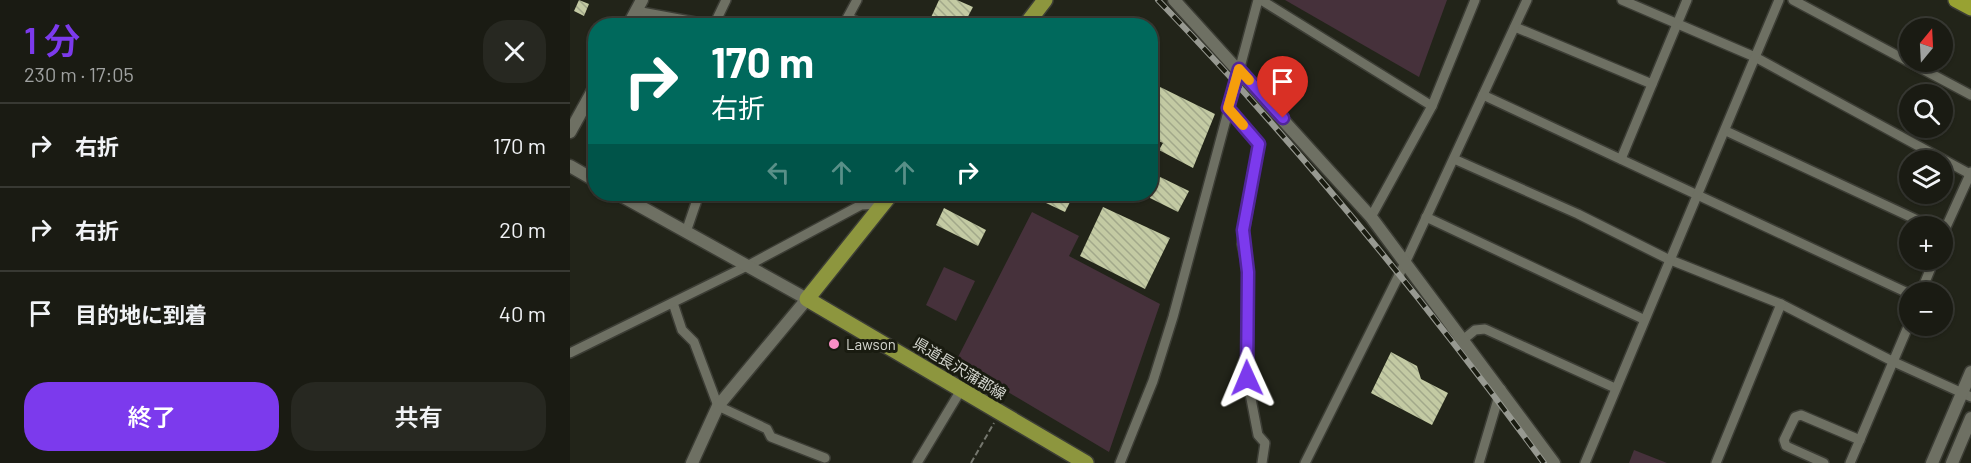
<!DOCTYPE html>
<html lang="ja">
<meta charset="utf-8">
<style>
body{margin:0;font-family:Barlow,"Noto Sans JP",sans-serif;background:#272821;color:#f1f3f6;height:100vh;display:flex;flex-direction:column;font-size:22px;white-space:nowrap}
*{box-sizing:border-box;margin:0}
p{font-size:20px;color:#9fa1a0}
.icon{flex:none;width:33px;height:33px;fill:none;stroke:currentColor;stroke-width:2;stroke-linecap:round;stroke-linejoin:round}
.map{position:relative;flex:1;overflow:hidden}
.details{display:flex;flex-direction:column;background:#1a1b13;width:570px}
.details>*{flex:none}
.hud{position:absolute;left:18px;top:18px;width:570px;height:183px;border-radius:24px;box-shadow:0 2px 4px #0004,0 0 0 2px #383933;background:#00695c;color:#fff;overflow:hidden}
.needle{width:39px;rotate:18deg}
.controls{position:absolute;left:1329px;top:18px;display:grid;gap:12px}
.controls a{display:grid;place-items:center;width:54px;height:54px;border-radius:50%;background:#1a1b13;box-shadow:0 2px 4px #0004,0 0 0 2px #383933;font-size:30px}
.pin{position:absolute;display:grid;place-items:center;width:51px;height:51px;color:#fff;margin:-62px -26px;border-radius:50% 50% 50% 0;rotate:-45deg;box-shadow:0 0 6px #0007}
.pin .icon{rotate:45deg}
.me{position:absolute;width:66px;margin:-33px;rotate:359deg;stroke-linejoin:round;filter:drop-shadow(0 0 4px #0008)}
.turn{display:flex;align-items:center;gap:21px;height:126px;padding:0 24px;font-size:27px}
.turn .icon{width:78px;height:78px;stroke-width:2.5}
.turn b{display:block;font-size:42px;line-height:51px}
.lanes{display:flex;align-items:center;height:57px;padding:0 24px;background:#0003;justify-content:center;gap:30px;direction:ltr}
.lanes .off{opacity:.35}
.round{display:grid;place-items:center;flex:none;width:63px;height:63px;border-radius:24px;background:#272821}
.overview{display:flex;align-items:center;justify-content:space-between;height:102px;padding:0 24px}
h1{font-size:36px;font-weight:600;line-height:45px;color:#7c3aed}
.button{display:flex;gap:12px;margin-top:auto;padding:12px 24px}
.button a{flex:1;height:69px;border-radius:24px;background:#7c3aed;color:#fff;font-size:24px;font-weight:600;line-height:69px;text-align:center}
.button a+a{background:#272821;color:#f1f3f6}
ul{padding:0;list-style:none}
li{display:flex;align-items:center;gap:18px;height:84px;padding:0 24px;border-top:2px solid #383933}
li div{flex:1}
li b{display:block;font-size:22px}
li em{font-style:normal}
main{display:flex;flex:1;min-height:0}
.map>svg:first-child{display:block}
</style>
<main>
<section class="details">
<div class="overview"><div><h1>1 分</h1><p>230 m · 17:05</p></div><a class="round"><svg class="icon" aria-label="close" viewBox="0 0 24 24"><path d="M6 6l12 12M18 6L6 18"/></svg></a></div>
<ul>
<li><svg class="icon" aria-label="right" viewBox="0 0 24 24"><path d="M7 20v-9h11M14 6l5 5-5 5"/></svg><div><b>右折</b></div><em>170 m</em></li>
<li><svg class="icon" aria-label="right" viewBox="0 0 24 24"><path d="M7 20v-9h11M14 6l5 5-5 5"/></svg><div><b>右折</b></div><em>20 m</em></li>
<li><svg class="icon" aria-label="arrive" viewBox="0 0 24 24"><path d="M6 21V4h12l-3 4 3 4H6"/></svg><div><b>目的地に到着</b></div><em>40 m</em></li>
</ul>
<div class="button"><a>終了</a><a>共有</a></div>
</section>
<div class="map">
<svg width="1401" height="463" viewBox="0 0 1401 463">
<defs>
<pattern id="building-back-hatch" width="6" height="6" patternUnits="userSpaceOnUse" patternTransform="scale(1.5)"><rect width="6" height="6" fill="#c3caa3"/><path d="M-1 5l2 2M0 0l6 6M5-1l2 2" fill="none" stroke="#a2a88a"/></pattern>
</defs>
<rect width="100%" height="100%" fill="#222419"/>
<g fill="#46313b">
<polygon points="715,0 877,0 849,77"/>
<polygon points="462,212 509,236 499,256 590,304 539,452 386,361"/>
<polygon points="374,267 405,281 386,321 356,305"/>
<polygon points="1064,450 1097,463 1059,463"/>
</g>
<g fill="url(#building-back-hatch)">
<polygon points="9,0 19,4 14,16 4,11"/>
<polygon points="369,0 387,0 403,7 393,26 357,26"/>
<polygon points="580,82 645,114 623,168 589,150 593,143 580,137"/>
<polygon points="580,172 619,191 608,212 580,198"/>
<polygon points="457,194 504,194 495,212"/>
<polygon points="533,207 600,238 575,289 510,256"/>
<polygon points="374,208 416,230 408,246 366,225"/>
<polygon points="821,352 847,366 851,379 878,393 862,425 801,393"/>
</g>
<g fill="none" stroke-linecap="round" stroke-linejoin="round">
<g stroke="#3c3d35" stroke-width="12">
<g id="minor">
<polyline points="691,0 862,106"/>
<polyline points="1052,0 1185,57 1400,174"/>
<polyline points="1223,0 1401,95"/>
<polyline points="66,11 147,26"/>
<polyline points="278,17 295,26"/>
<polyline points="144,25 156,0"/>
<polyline points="273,26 287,0"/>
<polyline points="945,27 1082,84"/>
<polyline points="913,95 1340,294"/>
<polyline points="658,108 689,144 672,244 678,272 677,378 688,435 695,443 692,463"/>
<polyline points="1156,131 1360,226"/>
<polyline points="884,159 1008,214 1098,259 1211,304 1324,362 1401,397"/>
<polyline points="1051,159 1117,0"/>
<polyline points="801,217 862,106 905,0"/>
<polyline points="856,217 1073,319"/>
<polyline points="116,232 129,194"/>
<polyline points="1372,236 1401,172"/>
<polyline points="1351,292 1364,260"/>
<polyline points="103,303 112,330 124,342 148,406 197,429 201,437 255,458"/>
<polyline points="894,339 905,330 915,329 1045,388"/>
<polyline points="0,353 177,266 291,205 312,204"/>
<polyline points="347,463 391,390"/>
<polyline points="550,463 583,381 603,317 688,0"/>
<polyline points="735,463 836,261 957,0"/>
<polyline points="909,463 931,389"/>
<polyline points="1015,463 1209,0"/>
<polyline points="1146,463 1211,304"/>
<polyline points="1254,463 1216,446 1214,440 1225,417 1231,415 1290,440"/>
<polyline points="1280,463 1340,322"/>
</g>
</g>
<g stroke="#3c3d35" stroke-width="15">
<g id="tertiary">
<polyline points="604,0 801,217 984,463"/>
<polyline points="58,26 72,0"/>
<polyline points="0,132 26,85"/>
<polyline points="0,166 26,181"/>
<polyline points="48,194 237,299 148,406 122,463"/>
<polyline points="1362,463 1401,372"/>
<polyline points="1382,463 1401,418"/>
</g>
</g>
<g stroke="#3c3d35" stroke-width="18">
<g id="primary">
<polyline points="455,26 475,0"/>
<polyline points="321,194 237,299 516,463"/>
</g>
</g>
<g stroke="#3c3d35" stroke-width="18">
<polyline id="trunk" points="1386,0 1401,8"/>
</g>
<polyline stroke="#75776e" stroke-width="2" stroke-dasharray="6 3" stroke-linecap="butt" points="401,463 424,423"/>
<use href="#minor" stroke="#6e7063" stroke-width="9"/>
<use href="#tertiary" stroke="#6e7063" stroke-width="12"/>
<use href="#primary" stroke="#8d963e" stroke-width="15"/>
<use href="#trunk" stroke="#98a232" stroke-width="15"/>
<g stroke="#979991" stroke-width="6">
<path id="rail" d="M 588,0 C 728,145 855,301 974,463"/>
</g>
<use href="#rail" stroke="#191b10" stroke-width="4" stroke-dasharray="11" stroke-linecap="butt"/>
</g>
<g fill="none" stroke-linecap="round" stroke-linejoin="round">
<g stroke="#51269a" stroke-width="15">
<polyline id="route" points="677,378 678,272 673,230 689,144 658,108 669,69 713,118"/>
</g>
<use href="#route" stroke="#7c3aed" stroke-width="10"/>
<polyline stroke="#f59e0b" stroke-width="10" points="673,125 658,108 669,69 679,80"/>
</g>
<circle fill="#fa8fc6" stroke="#191b10" stroke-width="2" cx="264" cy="344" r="6"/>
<g text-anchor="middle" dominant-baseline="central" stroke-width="6" stroke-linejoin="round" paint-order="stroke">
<g font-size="15" fill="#d3d5ce" stroke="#191b10" text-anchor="start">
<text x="276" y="344">Lawson</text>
</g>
<g font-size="15" fill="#d3d5ce" stroke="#191b10">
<text transform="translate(390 368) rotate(31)">県道長沢蒲郡線</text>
</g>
</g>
</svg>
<div class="controls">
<a><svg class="needle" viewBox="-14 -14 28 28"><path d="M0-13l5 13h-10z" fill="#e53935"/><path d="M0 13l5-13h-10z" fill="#9fa1a0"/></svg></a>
<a><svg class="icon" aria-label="search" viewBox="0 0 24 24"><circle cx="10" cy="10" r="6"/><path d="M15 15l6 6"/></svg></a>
<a><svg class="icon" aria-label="layers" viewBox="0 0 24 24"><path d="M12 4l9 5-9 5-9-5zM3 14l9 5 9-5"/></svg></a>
<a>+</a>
<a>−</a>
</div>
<div class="pin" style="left:713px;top:118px;background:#d93025"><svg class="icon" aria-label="arrive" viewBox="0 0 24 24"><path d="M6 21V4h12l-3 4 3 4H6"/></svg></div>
<svg class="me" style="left:677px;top:378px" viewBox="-20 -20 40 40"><path d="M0-17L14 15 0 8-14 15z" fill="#7c3aed" stroke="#fff" stroke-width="4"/></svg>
<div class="hud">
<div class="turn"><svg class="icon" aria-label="right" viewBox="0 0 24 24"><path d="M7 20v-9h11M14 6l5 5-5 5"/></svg><div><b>170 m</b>右折</div></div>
<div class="lanes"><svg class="icon off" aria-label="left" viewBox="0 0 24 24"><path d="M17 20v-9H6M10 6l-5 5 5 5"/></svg><svg class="icon off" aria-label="ahead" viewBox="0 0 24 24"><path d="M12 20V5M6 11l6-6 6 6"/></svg><svg class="icon off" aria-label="ahead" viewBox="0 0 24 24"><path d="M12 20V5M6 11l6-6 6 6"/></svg><svg class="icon" aria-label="right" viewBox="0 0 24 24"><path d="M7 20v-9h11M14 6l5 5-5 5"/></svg></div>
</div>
</div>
</main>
